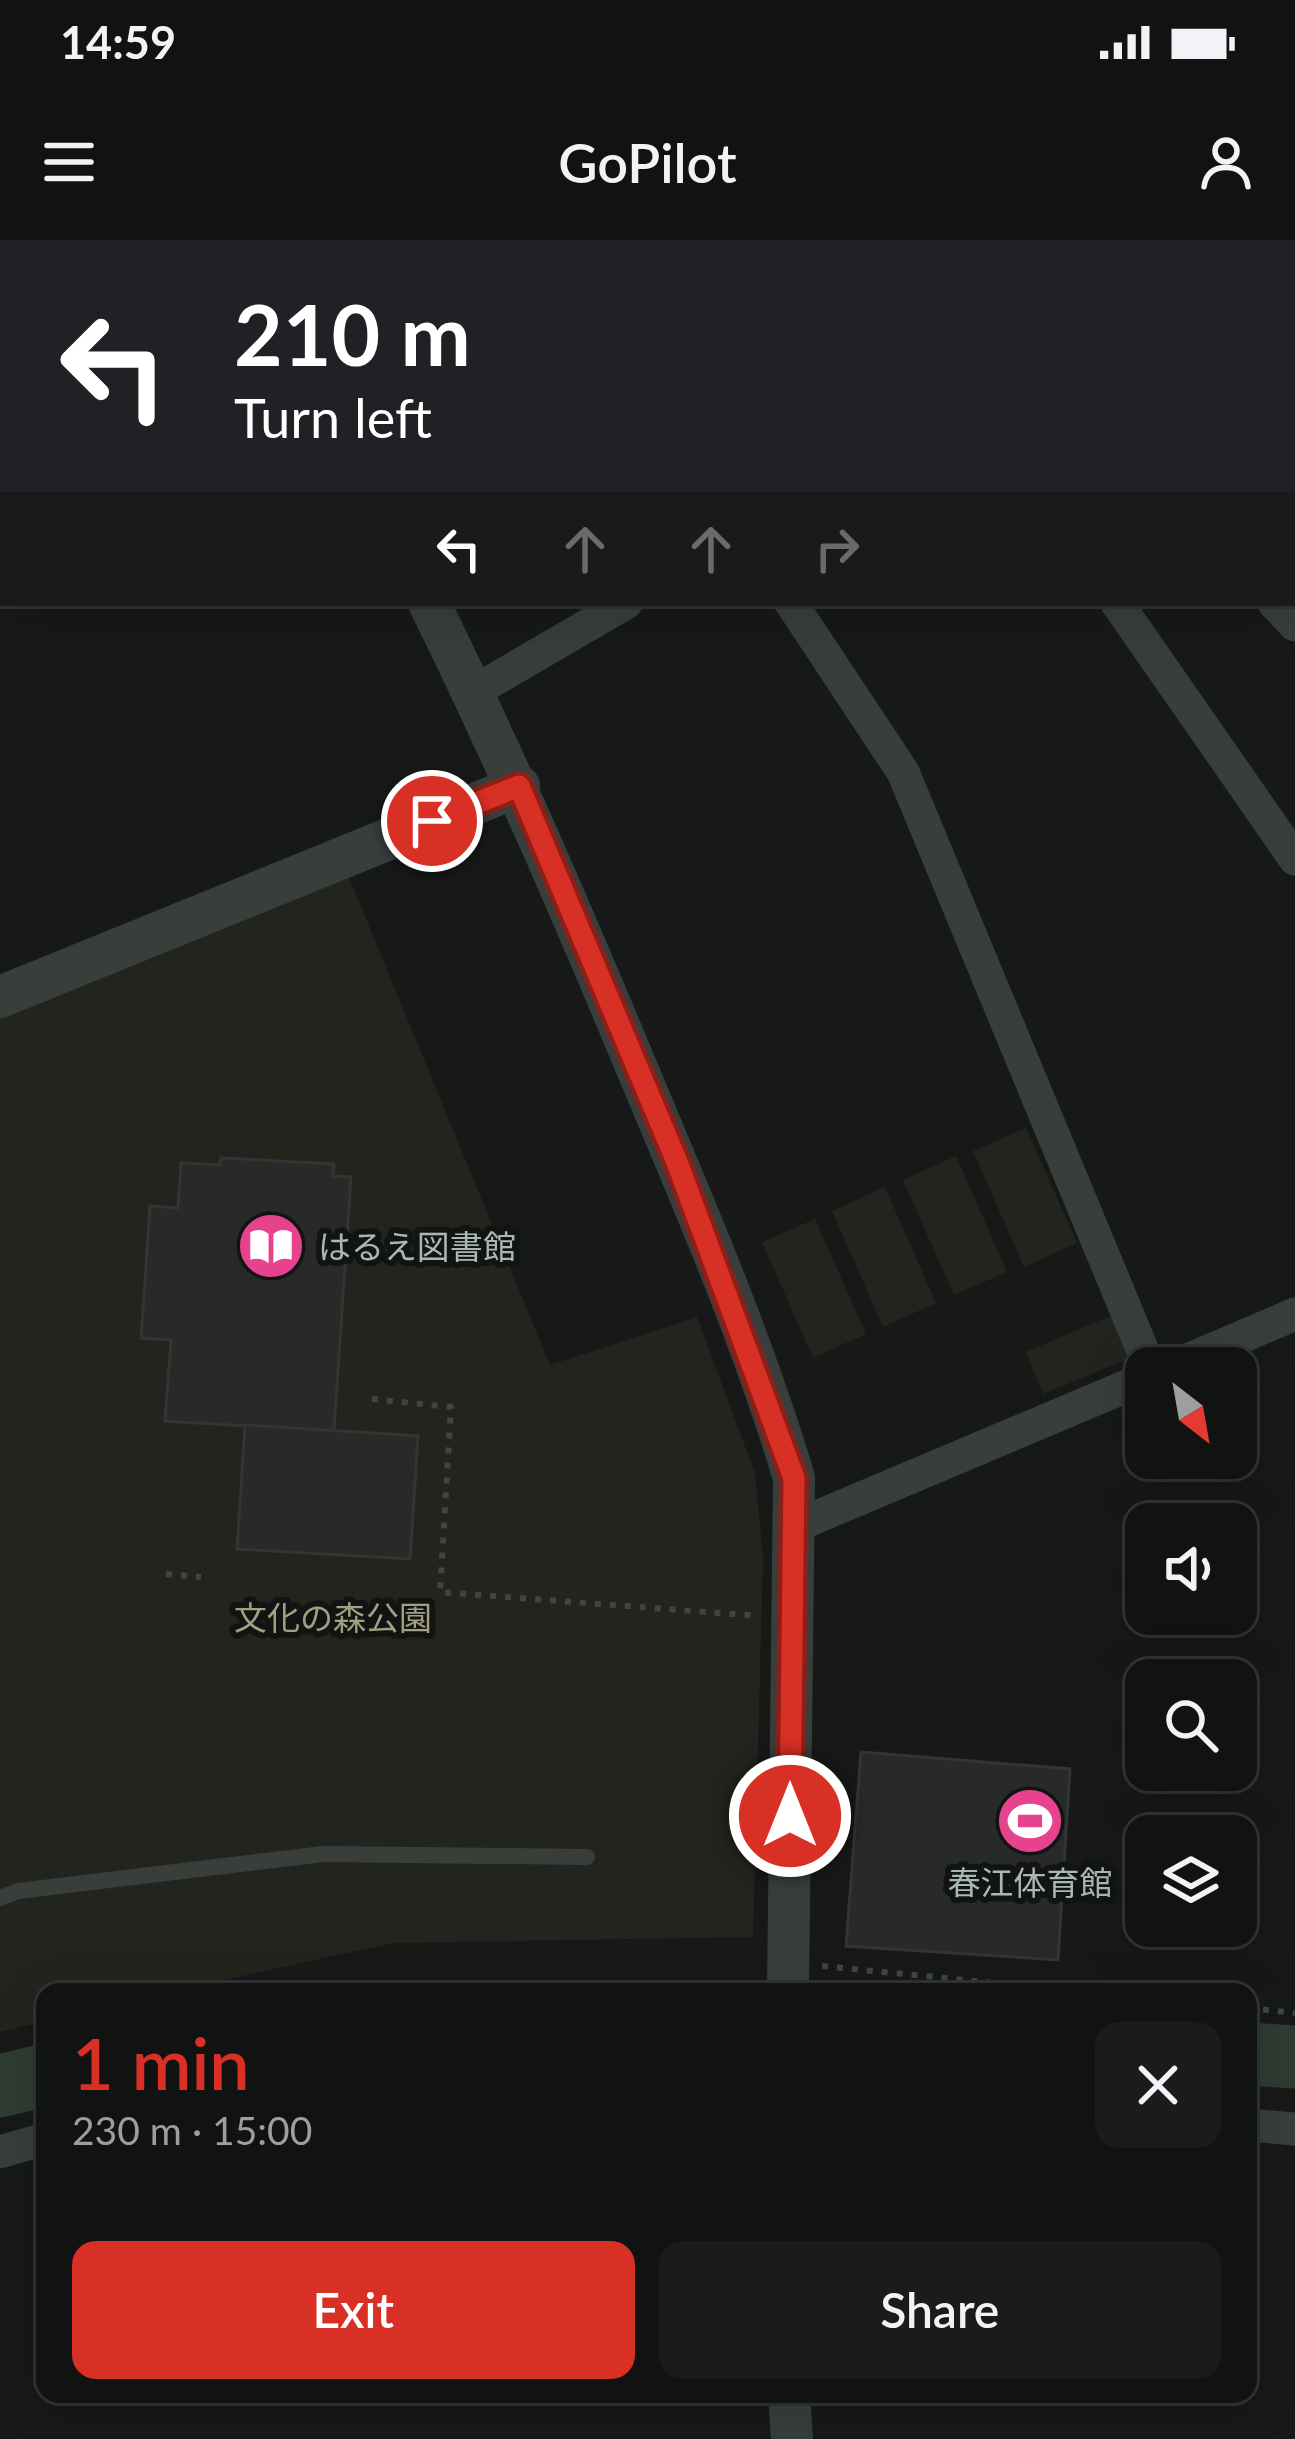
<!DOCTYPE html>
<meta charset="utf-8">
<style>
body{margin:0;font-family:Lato,"Noto Sans JP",sans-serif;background:#1a1c1c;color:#f1f3f6;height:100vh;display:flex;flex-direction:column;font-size:45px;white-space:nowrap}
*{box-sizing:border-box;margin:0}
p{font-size:39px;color:#9c9ea0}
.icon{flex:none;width:66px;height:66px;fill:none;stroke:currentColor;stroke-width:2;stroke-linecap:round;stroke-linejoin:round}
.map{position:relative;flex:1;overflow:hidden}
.side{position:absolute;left:36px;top:1743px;width:1221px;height:420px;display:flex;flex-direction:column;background:#111313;border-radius:24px;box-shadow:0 12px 48px #0002,0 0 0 3px #303233}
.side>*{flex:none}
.top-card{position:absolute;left:0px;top:0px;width:1296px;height:366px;box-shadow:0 12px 48px #0002,0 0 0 3px #303233;background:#202124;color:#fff;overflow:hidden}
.needle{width:78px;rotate:149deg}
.fabs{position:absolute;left:1125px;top:1107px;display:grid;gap:24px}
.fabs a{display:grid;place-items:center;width:132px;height:132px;border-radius:24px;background:#111313;box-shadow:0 12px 48px #0002,0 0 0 3px #303233;font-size:60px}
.pin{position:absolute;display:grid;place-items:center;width:102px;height:102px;color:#fff;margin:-51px;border:6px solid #fff;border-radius:50%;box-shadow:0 3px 12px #0007}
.me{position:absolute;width:132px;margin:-66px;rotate:0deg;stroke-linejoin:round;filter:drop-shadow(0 0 9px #0008)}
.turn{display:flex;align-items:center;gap:42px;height:252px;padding:0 36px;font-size:54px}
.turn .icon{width:156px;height:156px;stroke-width:2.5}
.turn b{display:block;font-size:84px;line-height:102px}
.lanes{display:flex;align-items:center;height:114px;padding:0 36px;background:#0003;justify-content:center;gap:60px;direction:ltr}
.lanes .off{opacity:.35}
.round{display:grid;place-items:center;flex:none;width:126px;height:126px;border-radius:24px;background:#1a1c1c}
.headline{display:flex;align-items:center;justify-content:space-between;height:204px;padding:0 36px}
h1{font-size:72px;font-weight:600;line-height:90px;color:#d93025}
.primary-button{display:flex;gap:24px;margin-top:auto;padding:24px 36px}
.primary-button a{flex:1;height:138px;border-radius:24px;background:#d93025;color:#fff;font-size:48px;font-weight:600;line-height:138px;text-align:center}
.primary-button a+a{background:#1a1c1c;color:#f1f3f6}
.status{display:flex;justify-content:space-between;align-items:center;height:84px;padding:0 60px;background:#111313;direction:ltr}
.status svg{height:33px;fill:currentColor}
header{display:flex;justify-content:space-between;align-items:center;height:156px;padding:0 36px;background:#111313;font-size:54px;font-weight:600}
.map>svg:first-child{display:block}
</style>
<div class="status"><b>14:59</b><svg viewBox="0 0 49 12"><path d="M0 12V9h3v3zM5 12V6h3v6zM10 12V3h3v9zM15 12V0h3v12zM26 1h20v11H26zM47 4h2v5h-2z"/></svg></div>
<header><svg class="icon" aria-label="menu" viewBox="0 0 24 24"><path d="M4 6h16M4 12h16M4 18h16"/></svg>GoPilot<svg class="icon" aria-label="person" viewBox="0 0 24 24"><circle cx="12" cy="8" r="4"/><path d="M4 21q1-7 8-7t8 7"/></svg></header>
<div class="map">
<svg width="1295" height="2199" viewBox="0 0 1295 2199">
<rect width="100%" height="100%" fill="#171919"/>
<g fill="#23241d">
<polygon points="348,635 550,1125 697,1077 755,1233 763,1317 753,1697 394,1703 168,1752 45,1752 45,1781 0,1792 0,777"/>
<polygon points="1026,888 1077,1003 1024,1027 973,911"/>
<polygon points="956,916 1007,1032 954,1055 903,940"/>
<polygon points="885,947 936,1063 883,1087 832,971"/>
<polygon points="815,979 866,1094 813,1118 762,1002"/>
<polygon points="1117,1073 1135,1116 1043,1154 1026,1112"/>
</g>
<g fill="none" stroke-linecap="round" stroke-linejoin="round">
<g stroke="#2e3c32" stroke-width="63">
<polyline points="1248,1814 1295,1817"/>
<polyline points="0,1846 45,1835"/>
</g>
</g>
<g fill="#272a29" stroke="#313534" stroke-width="3">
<polygon points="221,918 334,924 333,936 351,937 334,1191 165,1181 171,1100 141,1098 150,966 178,968 181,923 220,925"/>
<polygon points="245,1185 418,1196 410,1319 237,1309"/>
<polygon points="861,1512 1070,1529 1058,1720 846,1706"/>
</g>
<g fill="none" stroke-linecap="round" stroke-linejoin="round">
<g stroke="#3e4542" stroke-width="6" stroke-dasharray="6 9" stroke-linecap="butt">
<polyline points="372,1159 451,1167 440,1352 759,1376"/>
<polyline points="166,1334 201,1337"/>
<polyline points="822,1726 1087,1752"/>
<polyline points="1248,1768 1295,1773"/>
</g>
<polyline stroke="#383e3c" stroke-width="16" points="0,1658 18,1651 323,1614 587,1617"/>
<g stroke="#383e3c" stroke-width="33">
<polyline points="314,0 314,3"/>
<polyline points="901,0 906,3"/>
<polyline points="74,3 91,0"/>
<polyline points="0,16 3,16"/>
<polyline points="791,363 903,532 1150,1128"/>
<polyline points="1117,363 1295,619"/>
<polyline points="1274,363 1295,385"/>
<polyline points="473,452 626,363"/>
<polyline points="1169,1128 1295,1074"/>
<polyline points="793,1287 1146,1138"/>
<polyline points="1248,1885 1295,1889"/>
<polyline points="0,1912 45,1899"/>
</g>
<g stroke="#383e3c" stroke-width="42">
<path d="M 429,363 C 506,519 574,677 641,838 C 696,969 753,1101 794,1238 L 788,1752"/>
<polyline points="0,757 519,546"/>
<polyline points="789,2154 792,2199"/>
</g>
<g stroke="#464d4b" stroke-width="48">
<polyline points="1293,101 1295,101"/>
<polyline points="0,250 3,249"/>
</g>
</g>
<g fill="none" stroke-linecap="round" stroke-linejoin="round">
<g stroke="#8d1f18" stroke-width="30">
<polyline id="route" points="432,581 519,546 677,922 794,1238 790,1576"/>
</g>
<use href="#route" stroke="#d93025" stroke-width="21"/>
</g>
<defs>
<g id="library-disc" transform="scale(3.45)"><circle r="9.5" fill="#e6428e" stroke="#121414"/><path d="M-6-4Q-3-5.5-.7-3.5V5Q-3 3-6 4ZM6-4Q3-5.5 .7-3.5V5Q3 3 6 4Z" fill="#fff"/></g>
<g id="stadium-disc" transform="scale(3.45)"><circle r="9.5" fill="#e6428e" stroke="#121414"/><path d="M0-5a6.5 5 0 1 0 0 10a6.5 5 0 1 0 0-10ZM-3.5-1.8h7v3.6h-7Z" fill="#fff"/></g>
</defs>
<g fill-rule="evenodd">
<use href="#library-disc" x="271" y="1006"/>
<use href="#stadium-disc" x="1030" y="1581"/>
</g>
<g text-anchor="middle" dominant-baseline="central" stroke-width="12" stroke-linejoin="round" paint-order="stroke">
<g font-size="33" fill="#aab8b2" stroke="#121414" text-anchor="start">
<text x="318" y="1006">はるえ図書館</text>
<text x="1030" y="1642" text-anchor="middle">春江体育館</text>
</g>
<g font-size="33" fill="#a29f82" stroke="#121414">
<text x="333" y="1377">文化の森公園</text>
</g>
</g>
</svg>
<div class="fabs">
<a><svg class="needle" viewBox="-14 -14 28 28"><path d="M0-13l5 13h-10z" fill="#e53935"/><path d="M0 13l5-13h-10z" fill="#9c9ea0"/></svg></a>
<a><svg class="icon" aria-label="sound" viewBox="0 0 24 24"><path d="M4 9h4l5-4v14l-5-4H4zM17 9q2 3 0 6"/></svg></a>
<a><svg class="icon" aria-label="search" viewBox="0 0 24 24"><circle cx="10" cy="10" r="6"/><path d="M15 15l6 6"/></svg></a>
<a><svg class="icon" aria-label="layers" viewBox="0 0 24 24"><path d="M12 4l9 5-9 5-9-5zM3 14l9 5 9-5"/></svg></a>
</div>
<div class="pin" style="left:432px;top:581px;background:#d93025"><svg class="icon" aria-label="arrive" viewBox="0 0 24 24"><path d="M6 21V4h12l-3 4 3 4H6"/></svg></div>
<svg class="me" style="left:790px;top:1576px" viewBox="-20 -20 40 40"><circle r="17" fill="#d93025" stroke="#fff" stroke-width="3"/><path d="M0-11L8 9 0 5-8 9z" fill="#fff"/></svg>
<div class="top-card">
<div class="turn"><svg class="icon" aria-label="left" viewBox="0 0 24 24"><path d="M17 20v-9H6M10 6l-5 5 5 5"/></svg><div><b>210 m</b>Turn left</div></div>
<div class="lanes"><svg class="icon" aria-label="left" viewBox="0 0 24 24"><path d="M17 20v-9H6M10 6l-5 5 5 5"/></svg><svg class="icon off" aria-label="ahead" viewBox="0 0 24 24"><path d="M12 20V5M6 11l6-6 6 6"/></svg><svg class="icon off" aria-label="ahead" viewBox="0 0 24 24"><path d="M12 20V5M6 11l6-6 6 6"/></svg><svg class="icon off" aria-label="right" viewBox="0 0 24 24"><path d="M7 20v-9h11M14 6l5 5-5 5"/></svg></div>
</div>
<section class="side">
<div class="headline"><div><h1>1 min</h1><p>230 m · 15:00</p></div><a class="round"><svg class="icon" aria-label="close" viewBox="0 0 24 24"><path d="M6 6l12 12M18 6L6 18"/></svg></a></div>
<div class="primary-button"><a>Exit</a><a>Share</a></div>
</section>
</div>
